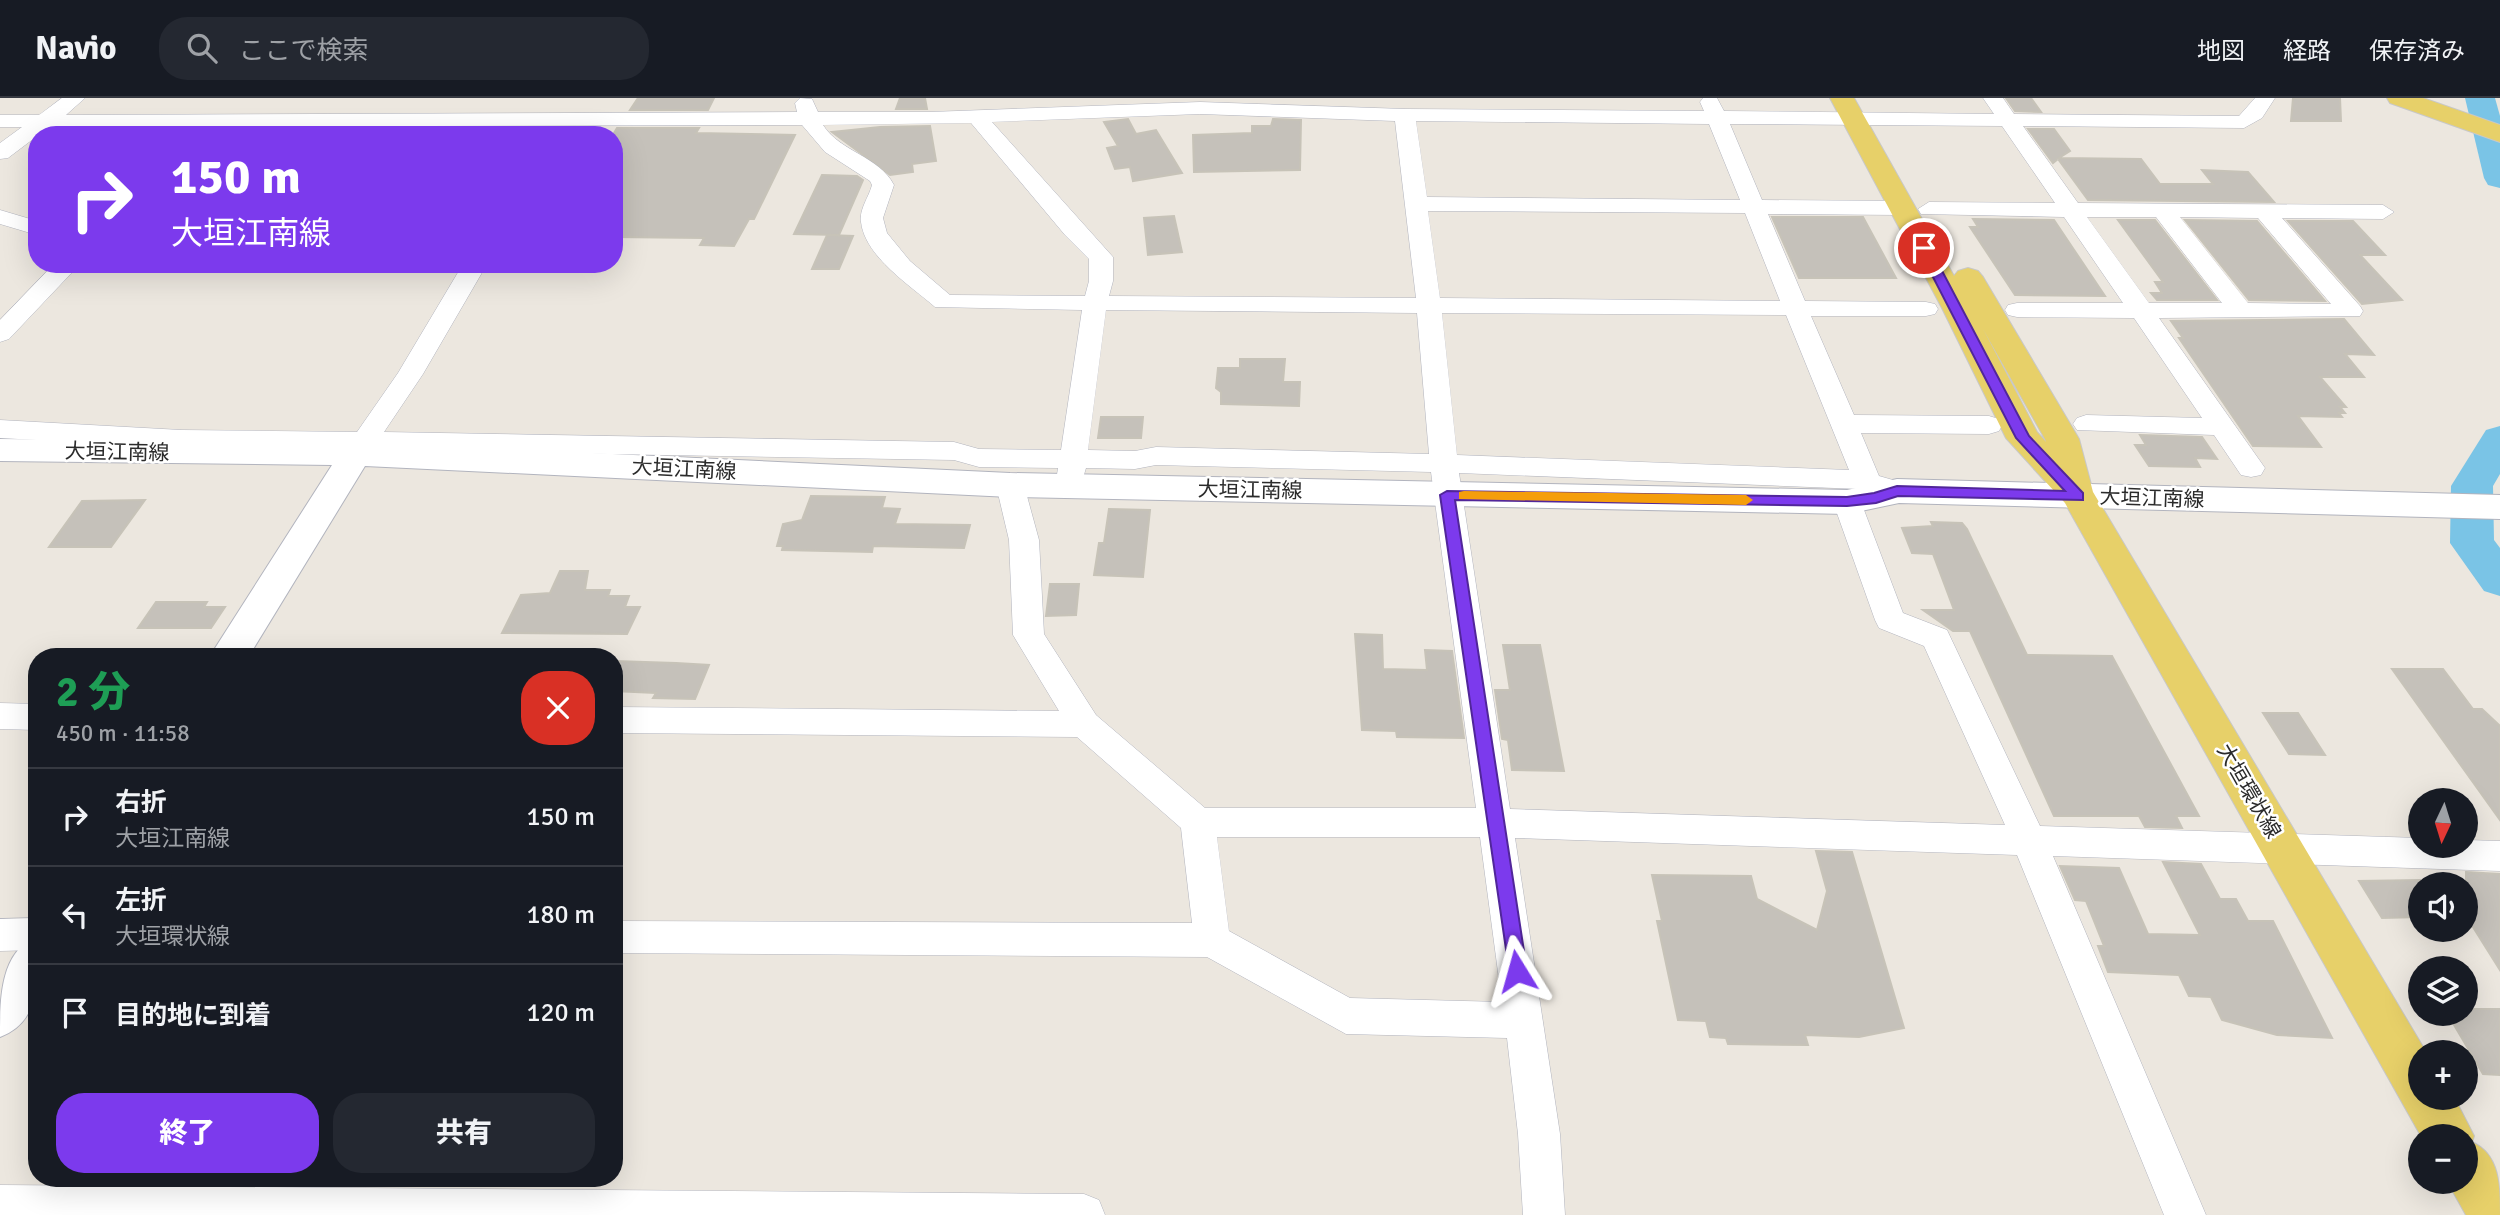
<!DOCTYPE html>
<html lang="ja">
<meta charset="utf-8">
<style>
body{margin:0;font-family:Signika,"Noto Sans JP",sans-serif;background:#242831;color:#f1f3f6;height:100vh;display:flex;flex-direction:column;font-size:26px;white-space:nowrap}
*{box-sizing:border-box;margin:0}
p{font-size:23px;color:#9ea1a6}
.icon{flex:none;width:38px;height:38px;fill:none;stroke:currentColor;stroke-width:2;stroke-linecap:round;stroke-linejoin:round}
.map{position:relative;flex:1;overflow:hidden}
.details{position:absolute;left:28px;top:550px;width:595px;height:539px;display:flex;flex-direction:column;background:#171b24;border-radius:28px;box-shadow:0 7px 28px #0002}
.details>*{flex:none}
.banner{position:absolute;left:28px;top:28px;width:595px;height:147px;border-radius:28px;box-shadow:0 7px 28px #0002;background:#7c3aed;color:#fff;overflow:hidden}
.needle{width:46px;rotate:184deg}
.fabs{position:absolute;left:2408px;top:690px;display:grid;gap:14px}
.fabs a{display:grid;place-items:center;width:70px;height:70px;border-radius:50%;background:#171b24;box-shadow:0 7px 28px #0002;font-size:35px}
.pin{position:absolute;display:grid;place-items:center;width:60px;height:60px;color:#fff;margin:-30px;border:4px solid #fff;border-radius:50%;box-shadow:0 2px 7px #0007}
.me{position:absolute;width:77px;margin:-38px;rotate:352deg;stroke-linejoin:round;filter:drop-shadow(0 0 5px #0008)}
.turn{display:flex;align-items:center;gap:24px;height:147px;padding:0 28px;font-size:32px}
.turn .icon{width:91px;height:91px;stroke-width:2.5}
.turn b{display:block;font-size:49px;line-height:60px}
.round{display:grid;place-items:center;flex:none;width:74px;height:74px;border-radius:28px;background:#242831}
.overview{display:flex;align-items:center;justify-content:space-between;height:119px;padding:0 28px}
h1{font-size:42px;font-weight:800;line-height:52px;color:#1e9e55}
.button{display:flex;gap:14px;margin-top:auto;padding:14px 28px}
.button a{flex:1;height:80px;border-radius:28px;background:#7c3aed;color:#fff;font-size:28px;font-weight:800;line-height:80px;text-align:center}
.button a+a{background:#242831;color:#f1f3f6}
ul{padding:0;list-style:none}
li{display:flex;align-items:center;gap:21px;height:98px;padding:0 28px;border-top:2px solid #363941}
li div{flex:1}
li b{display:block;font-size:26px}
li em{font-style:normal}
header{display:flex;align-items:center;gap:42px;box-sizing:border-box;height:98px;padding:0 35px;background:#171b24;border-bottom:2px solid #363941}
header strong{font-size:33px}
nav{display:flex;gap:38px;margin-inline-start:auto;font-size:24px}
.search{width:490px;height:63px;background:#242831;display:flex;align-items:center;gap:18px;box-sizing:border-box;padding:0 24px;border-radius:28px;color:#9ea1a6;font-size:26px}
.map>svg:first-child{display:block}
</style>
<header>
<strong>Navio</strong>
<div class="search"><svg class="icon" aria-label="search" viewBox="0 0 24 24"><circle cx="10" cy="10" r="6"/><path d="M15 15l6 6"/></svg>ここで検索</div>
<nav><a>地図</a><a>経路</a><a>保存済み</a></nav>
</header>
<div class="map">
<svg width="2500" height="1117" viewBox="0 0 2500 1117">
<rect width="100%" height="100%" fill="#ece7df"/>
<g fill="none" stroke-linecap="round" stroke-linejoin="round">
<g fill="#7ac4e6" fill-rule="evenodd">
<polygon points="2465,0 2495,0 2500,18 2500,90 2488,87 2484,80"/>
<polygon points="2500,328 2500,376 2493,388 2494,442 2500,450 2500,498 2484,493 2450,445 2451,388 2486,332"/>
</g>
</g>
<g fill="#c5c1ba" stroke="#c7c3b8" stroke-width="2">
<polygon points="638,0 714,0 708,12 630,12"/>
<polygon points="900,0 925,0 927,11 896,11"/>
<polygon points="2006,0 2031,0 2041,14 2015,13"/>
<polygon points="2293,0 2340,0 2341,23 2291,23"/>
<polygon points="1128,21 1136,36 1156,32 1182,75 1133,83 1130,69 1115,71 1107,50 1118,48 1104,24"/>
<polygon points="1273,21 1301,22 1300,72 1194,74 1193,37 1252,35 1252,28 1271,28"/>
<polygon points="930,28 936,63 912,66 913,74 890,77 832,34 880,29"/>
<polygon points="617,30 699,30 696,35 795,37 754,121 749,121 734,148 700,147 704,140 614,139 614,35"/>
<polygon points="2028,31 2054,31 2070,53 2059,60 2141,61 2160,86 2213,86 2202,72 2248,74 2274,104 2088,102 2058,61 2053,65"/>
<polygon points="822,77 857,78 863,82 839,137 794,136"/>
<polygon points="1174,118 1182,154 1148,157 1144,120"/>
<polygon points="1772,119 1863,119 1896,180 1799,180"/>
<polygon points="1973,121 2054,122 2105,198 2015,197 1970,129 1978,129"/>
<polygon points="2118,122 2155,122 2217,202 2157,202 2151,195 2162,195 2155,184 2163,184"/>
<polygon points="2185,122 2257,123 2325,203 2249,202"/>
<polygon points="2288,123 2353,123 2385,157 2360,157 2402,202 2362,206"/>
<polygon points="827,137 853,138 839,171 812,171"/>
<polygon points="2344,221 2374,257 2345,256 2364,279 2320,279 2346,309 2340,309 2345,315 2339,315 2342,319 2298,318 2321,349 2253,348 2179,240 2183,240 2171,223"/>
<polygon points="1240,261 1285,261 1283,284 1300,284 1299,308 1221,306 1221,294 1216,290 1218,270 1240,270"/>
<polygon points="1101,319 1143,319 1141,340 1098,340"/>
<polygon points="2140,337 2202,339 2217,361 2195,360 2200,369 2149,368 2135,347 2146,347"/>
<polygon points="811,398 885,399 882,410 900,411 895,426 970,427 964,450 873,448 872,454 782,452 783,448 777,448 783,426 802,422"/>
<polygon points="145,402 111,449 49,449 82,403"/>
<polygon points="1109,411 1150,412 1143,479 1094,477 1099,445 1104,445"/>
<polygon points="1931,424 1962,425 1967,431 2027,557 2112,558 2199,718 2176,718 2182,730 2145,729 2139,718 2054,718 1970,533 1953,533 1923,512 1954,512 1933,456 1912,455 1902,430 1933,428"/>
<polygon points="560,473 588,473 585,492 610,492 608,498 629,498 625,509 640,509 627,536 502,535 521,497 550,495"/>
<polygon points="1050,486 1079,486 1076,517 1046,518"/>
<polygon points="156,504 207,504 204,509 225,509 211,530 138,530"/>
<polygon points="1355,536 1382,537 1383,571 1427,572 1425,552 1452,553 1464,640 1397,639 1396,633 1362,632"/>
<polygon points="1503,547 1540,547 1564,673 1512,672 1508,642 1502,641 1495,592 1510,592"/>
<polygon points="614,563 676,565 709,567 695,601 653,600 656,595 614,593"/>
<polygon points="2392,571 2443,571 2473,611 2482,611 2500,628 2500,722"/>
<polygon points="2263,615 2298,615 2325,657 2289,656"/>
<polygon points="1816,753 1852,754 1904,930 1859,939 1805,937 1808,947 1728,946 1726,940 1710,939 1706,923 1678,922 1657,823 1662,823 1652,777 1751,778 1757,801 1817,832 1827,793"/>
<polygon points="2163,764 2201,766 2220,801 2236,801 2248,823 2273,823 2332,940 2277,937 2222,922 2211,899 2189,898 2179,877 2108,874 2098,848 2104,848 2086,803 2075,802 2060,768 2119,770 2148,836 2200,837"/>
<polygon points="2466,774 2500,776 2500,872 2466,818"/>
<polygon points="2420,782 2420,819 2382,820 2359,783"/>
<polygon points="2466,911 2500,911 2500,977 2483,976 2447,915 2466,915"/>
</g>
<g fill="none" stroke-linecap="round" stroke-linejoin="round">
<g stroke="#b2b4be" stroke-width="1">
<g id="street">
<path d="M 62,0 L 85,0 L 66,17 L 797,14 L 795,5 L 800,0 L 812,1 L 818,14 L 930,14 L 1200,4 L 1405,11 L 1704,13 L 1700,4 L 1703,0 L 1717,0 L 1724,13 L 1994,16 L 1983,0 L 2003,0 L 2014,16 L 2239,18 L 2255,0 L 2275,0 L 2262,20 L 2244,30 L 2023,28 L 2078,105 L 2383,107 L 2394,114 L 2383,121 L 2282,120 L 2360,208 L 2363,213 L 2360,218 L 2159,220 L 2265,370 L 2261,377 L 2251,379 L 2241,377 L 2214,337 L 2077,332 L 2073,326 L 2077,320 L 2086,317 L 2202,320 L 2134,220 L 2017,219 L 2008,217 L 2005,212 L 2008,207 L 2017,205 L 2123,205 L 2064,119 L 1921,116 L 1918,111 L 1929,104 L 2055,105 L 2002,28 L 1730,26 L 1762,102 L 1902,103 L 1913,110 L 1902,117 L 1768,116 L 1805,203 L 1926,204 L 1935,206 L 1938,211 L 1935,216 L 1926,218 L 1811,218 L 1854,317 L 1989,318 L 1999,321 L 2002,327 L 1999,333 L 1989,336 L 1861,335 L 1879,378 L 1907,386 L 1911,393 L 1907,400 L 1897,403 L 1860,391 L 1459,375 L 1510,711 L 2005,727 L 1924,548 L 1879,530 L 1875,522 L 1833,404 L 1837,397 L 1847,394 L 1857,397 L 1861,404 L 1903,515 L 1947,532 L 2040,728 L 2420,740 L 2420,747 L 2466,747 L 2466,742 L 2500,743 L 2500,773 L 2053,758 L 2206,1117 L 2164,1117 L 2017,757 L 1515,740 L 1560,1036 L 1565,1117 L 1523,1117 L 1518,1036 L 1507,940 L 1346,936 L 1207,859 L 614,855 L 614,823 L 1192,825 L 1181,730 L 1077,639 L 614,635 L 614,609 L 1059,613 L 1013,537 L 1009,442 L 996,387 L 1000,380 L 1010,378 L 1020,380 L 1024,387 L 1039,442 L 1044,536 L 1096,617 L 1205,710 L 1476,710 L 1431,374 L 1156,367 L 1135,371 L 1086,370 L 1080,390 L 1070,392 L 1060,390 L 1056,383 L 1058,370 L 979,369 L 954,362 L 373,352 L 366,362 L 356,365 L 346,362 L 342,356 L 345,352 L 181,350 L 0,340 L 0,322 L 181,332 L 357,334 L 398,275 L 463,166 L 487,166 L 423,276 L 384,334 L 954,344 L 979,351 L 1061,352 L 1082,212 L 935,209 C 911,188 865,159 861,124 C 859,111 869,99 872,87 L 870,83 L 825,54 L 802,27 L 49,29 L 8,60 L 0,61 L 0,45 L 22,29 L 0,29 L 0,17 L 39,17 ZM 1200,16 L 1395,23 L 1416,200 L 1109,198 L 1113,183 L 1113,159 L 992,24 ZM 1416,23 L 1709,26 L 1740,102 L 1427,99 ZM 971,25 L 1065,137 L 1089,161 L 1089,183 L 1085,198 L 950,197 L 910,163 L 887,135 L 883,120 L 894,87 C 879,58 840,54 823,27 ZM 1428,113 L 1745,115 L 1780,203 L 1440,200 ZM 2087,119 L 2156,119 L 2222,205 L 2149,205 ZM 2180,119 L 2258,120 L 2331,206 L 2248,205 ZM 1106,212 L 1417,215 L 1429,356 L 1156,349 L 1135,353 L 1088,352 ZM 1442,215 L 1786,217 L 1849,372 L 1457,357 ZM 1217,739 L 1480,739 L 1502,904 L 1350,900 L 1229,833 Z"/>
<polygon points="0,112 37,123 37,137 0,126"/>
<polygon points="54,166 80,166 9,241 0,244 0,222"/>
<polygon points="0,605 37,606 37,632 0,631"/>
<polygon points="37,820 37,852 0,853 0,821"/>
<polygon points="0,1087 1084,1096 1099,1102 1105,1117 0,1117"/>
</g>
</g>
<g stroke="#b2b4be" stroke-width="2">
<g id="secondary">
<polygon points="0,341 402,346 1010,375 1847,392 1897,381 2500,397 2500,421 1899,405 1847,416 1010,399 365,368 249,558 210,558 332,367 0,363"/>
<path d="M 37,838 C 37,877 44,922 0,939 C 0,900 0,854 37,838 Z"/>
</g>
</g>
<g stroke="#c8c8c8" stroke-width="2">
<g id="primary">
<path d="M 1830,0 L 1854,0 L 1954,178 L 1958,173 L 1968,170 L 1978,173 L 1983,179 L 2079,341 L 2093,394 L 2426,954 L 2420,954 L 2420,999 L 2454,999 L 2474,1038 L 2472,1044 C 2500,1057 2500,1088 2500,1117 L 2466,1117 L 2447,1083 L 2466,1083 L 2466,1038 L 2421,1038 L 2065,405 L 2006,340 L 1942,210 ZM 1983,231 L 2045,341 L 2046,344 L 2037,334 Z"/>
<polygon points="2387,0 2423,0 2500,27 2500,44 2390,5"/>
</g>
</g>
<use href="#street" fill="#fff" fill-rule="evenodd"/>
<use href="#secondary" fill="#fff" fill-rule="evenodd"/>
<use href="#primary" fill="#e7d069" fill-rule="evenodd"/>
</g>
<polygon fill="#7c3aed" stroke="#51269a" stroke-width="2" points="1924,147 1930,150 2029,338 2083,395 2083,402 1898,398 1876,405 1847,408 1455,402 1527,873 1524,879 1517,882 1510,879 1440,397 1447,393 1847,399 1874,395 1897,388 2065,393 2016,340 1918,150"/>
<polygon fill="#f59e0b" points="1464,393 1746,397 1753,402 1746,407 1459,401 1459,394"/>
<g text-anchor="middle" dominant-baseline="central" stroke-width="5" stroke-linejoin="round" paint-order="stroke">
<g font-size="21" fill="#2b2b2b" stroke="#fff">
<text transform="translate(117 354) rotate(1)">大垣江南線</text>
<text transform="translate(684 371) rotate(3)">大垣江南線</text>
<text transform="translate(1250 392) rotate(1)">大垣江南線</text>
<text transform="translate(2152 400) rotate(2)">大垣江南線</text>
<text transform="translate(2249 693) rotate(60)">大垣環状線</text>
</g>
</g>
</svg>
<div class="fabs">
<a><svg class="needle" viewBox="-14 -14 28 28"><path d="M0-13l5 13h-10z" fill="#e53935"/><path d="M0 13l5-13h-10z" fill="#9ea1a6"/></svg></a>
<a><svg class="icon" aria-label="sound" viewBox="0 0 24 24"><path d="M4 9h4l5-4v14l-5-4H4zM17 9q2 3 0 6"/></svg></a>
<a><svg class="icon" aria-label="layers" viewBox="0 0 24 24"><path d="M12 4l9 5-9 5-9-5zM3 14l9 5 9-5"/></svg></a>
<a>+</a>
<a>−</a>
</div>
<div class="pin" style="left:1924px;top:150px;background:#d93025"><svg class="icon" aria-label="arrive" viewBox="0 0 24 24"><path d="M6 21V4h12l-3 4 3 4H6"/></svg></div>
<svg class="me" style="left:1517px;top:873px" viewBox="-20 -20 40 40"><path d="M0-17L14 15 0 8-14 15z" fill="#7c3aed" stroke="#fff" stroke-width="4"/></svg>
<div class="banner">
<div class="turn"><svg class="icon" aria-label="right" viewBox="0 0 24 24"><path d="M7 20v-9h11M14 6l5 5-5 5"/></svg><div><b>150 m</b>大垣江南線</div></div>
</div>
<section class="details">
<div class="overview"><div><h1>2 分</h1><p>450 m · 11:58</p></div><a class="round" style="background:#d93025;color:#fff"><svg class="icon" aria-label="close" viewBox="0 0 24 24"><path d="M6 6l12 12M18 6L6 18"/></svg></a></div>
<ul>
<li><svg class="icon" aria-label="right" viewBox="0 0 24 24"><path d="M7 20v-9h11M14 6l5 5-5 5"/></svg><div><b>右折</b><p>大垣江南線</p></div><em>150 m</em></li>
<li><svg class="icon" aria-label="left" viewBox="0 0 24 24"><path d="M17 20v-9H6M10 6l-5 5 5 5"/></svg><div><b>左折</b><p>大垣環状線</p></div><em>180 m</em></li>
<li><svg class="icon" aria-label="arrive" viewBox="0 0 24 24"><path d="M6 21V4h12l-3 4 3 4H6"/></svg><div><b>目的地に到着</b></div><em>120 m</em></li>
</ul>
<div class="button"><a>終了</a><a>共有</a></div>
</section>
</div>
